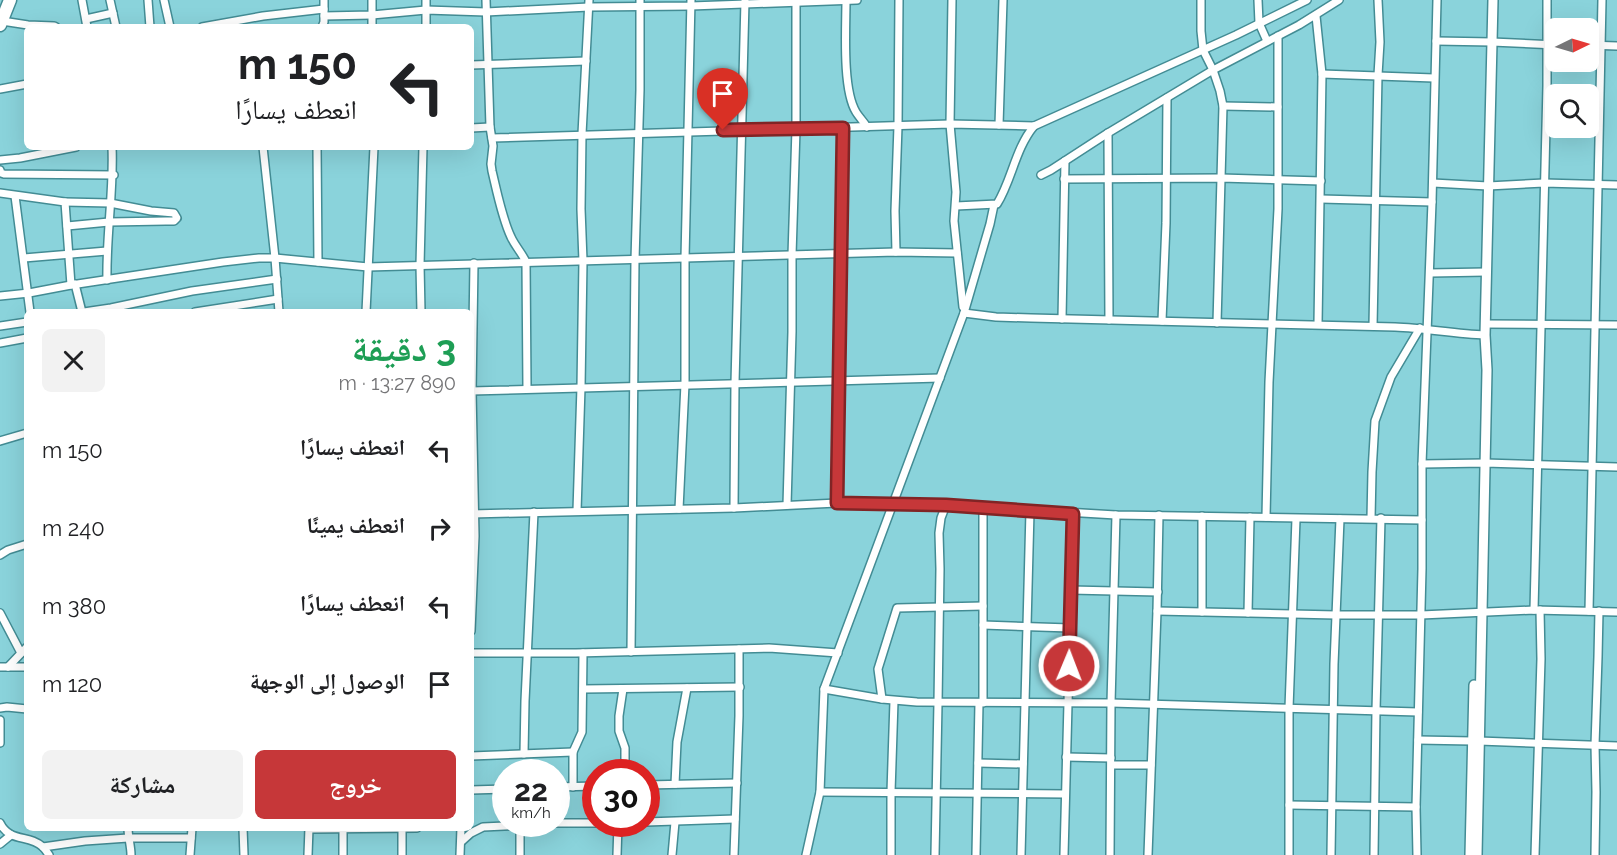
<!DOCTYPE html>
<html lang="ar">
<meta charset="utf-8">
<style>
body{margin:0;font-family:Raleway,"Noto Naskh Arabic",sans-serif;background:#f2f2f2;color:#202124;direction:rtl;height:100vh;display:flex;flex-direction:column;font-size:22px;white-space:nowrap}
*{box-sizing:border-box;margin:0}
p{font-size:20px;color:#757577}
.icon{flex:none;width:33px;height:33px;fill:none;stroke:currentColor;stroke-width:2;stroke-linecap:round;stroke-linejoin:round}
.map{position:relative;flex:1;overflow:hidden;direction:ltr}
.drawer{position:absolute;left:24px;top:309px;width:450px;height:522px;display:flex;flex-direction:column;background:#fff;border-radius:9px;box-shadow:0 6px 24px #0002;direction:rtl}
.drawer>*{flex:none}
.guide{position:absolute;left:24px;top:24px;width:450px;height:126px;border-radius:9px;box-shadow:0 6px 24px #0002;direction:rtl;background:#fff;color:#202124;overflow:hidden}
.needle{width:39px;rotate:85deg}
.fabs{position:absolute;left:1545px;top:18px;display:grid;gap:12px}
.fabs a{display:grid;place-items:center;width:54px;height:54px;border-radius:9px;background:#fff;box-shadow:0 6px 24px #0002;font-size:30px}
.speed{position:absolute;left:492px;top:759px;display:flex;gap:12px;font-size:30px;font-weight:700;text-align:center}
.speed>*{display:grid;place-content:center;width:78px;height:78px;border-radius:50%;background:#fff;box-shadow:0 6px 24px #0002;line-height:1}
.speed small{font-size:15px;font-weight:400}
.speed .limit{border:9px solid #d22;background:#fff;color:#111}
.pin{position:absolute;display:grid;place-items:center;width:51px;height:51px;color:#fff;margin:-62px -26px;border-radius:50% 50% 50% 0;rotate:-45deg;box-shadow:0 0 6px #0007}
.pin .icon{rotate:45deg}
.me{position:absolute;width:66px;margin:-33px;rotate:1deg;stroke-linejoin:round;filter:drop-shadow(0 0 4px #0008)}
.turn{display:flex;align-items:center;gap:21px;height:126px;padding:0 18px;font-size:27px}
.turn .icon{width:78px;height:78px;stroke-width:2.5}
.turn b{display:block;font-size:42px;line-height:51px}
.round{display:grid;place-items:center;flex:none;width:63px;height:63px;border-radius:9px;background:#f2f2f2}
.headline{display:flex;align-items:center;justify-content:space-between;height:102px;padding:0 18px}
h1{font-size:36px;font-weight:700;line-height:45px;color:#1e9e55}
.cta{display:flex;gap:12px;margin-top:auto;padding:12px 18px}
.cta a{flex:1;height:69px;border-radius:9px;background:#c63739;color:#fff;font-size:24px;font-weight:700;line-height:69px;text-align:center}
.cta a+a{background:#f2f2f2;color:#202124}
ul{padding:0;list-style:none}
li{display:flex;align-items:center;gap:18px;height:78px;padding:0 18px}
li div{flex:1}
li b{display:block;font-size:22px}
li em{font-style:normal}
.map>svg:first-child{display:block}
</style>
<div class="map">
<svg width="1617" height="855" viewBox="0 0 1617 855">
<rect width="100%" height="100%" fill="#8ad3db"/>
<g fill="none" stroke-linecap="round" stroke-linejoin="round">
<g stroke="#438c94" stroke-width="10">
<g id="minor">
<polyline points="82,0 87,27"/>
<polyline points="110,0 116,27"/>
<polyline points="148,0 150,27"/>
<polyline points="164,0 170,27"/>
<path d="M 486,0 L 490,127 L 493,146 L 491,164 L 492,171 C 497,192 502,218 511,237 C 515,246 522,253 526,262 L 527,388"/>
<path d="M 846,0 C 846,28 842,89 856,112 C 859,117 864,122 867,127"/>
<polyline points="952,0 950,124 956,192 954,221 963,307"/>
<polyline points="1201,0 1201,31 1203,50 1213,70 1220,91 1223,106 1217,323"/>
<polyline points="1258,0 1259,23 1267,41"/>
<polyline points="324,16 372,15 426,10 486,12 589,7 691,6 857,0"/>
<polyline points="1316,16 1322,74 1318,324"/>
<polyline points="86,19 113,13"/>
<polyline points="2,21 28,25 54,26 56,27"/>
<polyline points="202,27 263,16 324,9"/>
<polyline points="322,27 324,22 324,0"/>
<polyline points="372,27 372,0"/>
<polyline points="426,27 426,0"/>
<polyline points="1436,41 1492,42 1556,45"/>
<polyline points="1588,45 1617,46"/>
<polyline points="471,65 586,61"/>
<polyline points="1322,74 1434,78"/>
<polyline points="0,89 27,84"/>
<polyline points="1223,106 1278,107"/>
<polyline points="999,125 1003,0"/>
<polyline points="471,128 490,127"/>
<polyline points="1108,133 1109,320"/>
<polyline points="492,138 950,124 1034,126 1236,35 1307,0"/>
<polyline points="263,147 275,258 279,312"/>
<polyline points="317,147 318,262"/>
<polyline points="0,160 20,158 76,147"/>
<polyline points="0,170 1,173 4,174 114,175"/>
<polyline points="1041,175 1051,170 1108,133 1213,70 1299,25 1339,0"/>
<polyline points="1064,179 1221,178 1321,181"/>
<polyline points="1433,183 1488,186 1544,183 1617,185"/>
<polyline points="0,193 65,202 71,285 223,262 259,258 275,258 368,267 896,252 957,253"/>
<polyline points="15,196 30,312"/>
<polyline points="1321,199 1432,202"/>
<polyline points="65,202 110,203 151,211 174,213 177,218 174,221 166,221 109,222 67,226"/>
<path d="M 956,206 L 997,204 C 1012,180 1015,149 1034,126"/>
<polyline points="896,252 895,211 898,126 899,0"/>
<polyline points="24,258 107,251"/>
<polyline points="1430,273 1486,272"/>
<path d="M 107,280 C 106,235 114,191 112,147"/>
<polyline points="75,284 82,312"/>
<polyline points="0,296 29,293 71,285"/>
<polyline points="84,312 111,308 192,291 277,279"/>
<polyline points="195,312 278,299"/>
<polyline points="366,312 374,147"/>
<polyline points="421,312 420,265 423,147"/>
<path d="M 964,313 L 996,317 L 1031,318 L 1395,327 C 1425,328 1455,334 1485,335"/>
<polyline points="1062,319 1065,161"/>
<polyline points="1162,321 1166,223 1167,98"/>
<polyline points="1485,324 1617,325"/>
<polyline points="0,326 27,322"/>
<polyline points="1373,326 1378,75 1380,42 1378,0"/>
<polyline points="0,343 27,338"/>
<polyline points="471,391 940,378"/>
<polyline points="0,441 27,433"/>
<polyline points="1422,464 1485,463 1617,467"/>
<polyline points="837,503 843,128"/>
<polyline points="787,505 792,332 792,255 796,129 796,0"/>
<polyline points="734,508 735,383 745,1"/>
<polyline points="679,509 685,384 685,258 691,0"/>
<polyline points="577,511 581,387 583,261 581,209 582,134 589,0"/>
<polyline points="471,514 734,508 837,503 893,503 946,505 1116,515 1422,520"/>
<polyline points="1266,517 1269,382 1278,209 1278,36"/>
<polyline points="1371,518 1372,472 1375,421 1391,377 1420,328"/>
<polyline points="0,555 8,550 27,544"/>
<polyline points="1071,590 1158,592"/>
<polyline points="1534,610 1547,86 1547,0"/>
<polyline points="1157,611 1336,615 1421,615 1534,610 1617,612"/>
<polyline points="1589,611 1602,0"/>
<polyline points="1202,612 1202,516"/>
<polyline points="0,613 21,653"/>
<polyline points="1248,613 1250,517"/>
<polyline points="983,625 1070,628"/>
<polyline points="471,631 475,536 472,391 474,263"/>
<polyline points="631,652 635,260 640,90 640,0"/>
<polyline points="471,653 576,653 769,648 838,653"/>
<polyline points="0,667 27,667"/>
<polyline points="8,667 27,647"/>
<polyline points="583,689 740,687"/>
<polyline points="623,689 619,716 619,731 625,748 625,772"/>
<polyline points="824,689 882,699 917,702 1111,703 1418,712"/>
<polyline points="882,699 878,669 897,608 983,606"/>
<polyline points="983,703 983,507"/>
<polyline points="0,708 7,707 27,709"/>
<polyline points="0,720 0,743"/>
<polyline points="1418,740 1472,741"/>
<polyline points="1479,741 1617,746"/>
<polyline points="524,754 525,701 534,512"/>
<polyline points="471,756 573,752"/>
<polyline points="1066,757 1111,758"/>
<polyline points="978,763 1023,764"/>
<polyline points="1112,765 1151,765"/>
<polyline points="675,784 677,742 687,688"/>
<polyline points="646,785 737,783"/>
<polyline points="556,787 596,786"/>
<polyline points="573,787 573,752 582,732 583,653"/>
<polyline points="471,790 506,789"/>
<polyline points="820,792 1065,794"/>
<polyline points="1289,805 1416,807"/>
<polyline points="646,822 735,819"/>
<path d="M 0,823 C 10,843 29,834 43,847 C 45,849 47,852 49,855"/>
<polyline points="556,823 596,823"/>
<path d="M 128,828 C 128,837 131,846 131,855"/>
<polyline points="243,828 244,855"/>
<polyline points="309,829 417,828"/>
<polyline points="343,829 343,855"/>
<polyline points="461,842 471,833 483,827 548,824"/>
<polyline points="0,844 11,835"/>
<polyline points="43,847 85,841 128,838 191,838"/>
<polyline points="190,855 192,828"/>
<polyline points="308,855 309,828"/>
<polyline points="402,855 402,829"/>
<polyline points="460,855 461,828"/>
<polyline points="520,855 520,825"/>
<polyline points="617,855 618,824"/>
<polyline points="672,855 675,822"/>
<polyline points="734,855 739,716 739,649"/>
<polyline points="806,855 820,792 824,689 964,313 990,224 994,205"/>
<polyline points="891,855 891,792 894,701"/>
<polyline points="935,855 938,703 940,569 939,533 941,518 946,505"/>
<polyline points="976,855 979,703"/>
<polyline points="1021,855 1030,511"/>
<polyline points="1064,855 1073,514"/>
<polyline points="1110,855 1111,703 1116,515"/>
<polyline points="1148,855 1157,611 1159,515"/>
<polyline points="1289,855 1289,708 1296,519"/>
<polyline points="1331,855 1334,664 1340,519"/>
<polyline points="1374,855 1376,710 1381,518"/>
<polyline points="1417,855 1416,807 1422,569 1422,464 1432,202 1437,0"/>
<polyline points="1535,855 1541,659 1540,610"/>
<polyline points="1595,855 1596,792 1595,745 1598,657 1599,611"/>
</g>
</g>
<g stroke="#438c94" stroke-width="12">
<g id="tertiary">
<polyline points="1470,855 1474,685"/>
<polyline points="1477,855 1487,370 1485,335 1493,0"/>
</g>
</g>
<g stroke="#438c94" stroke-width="15">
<polyline id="trunk" points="0,25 10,0"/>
</g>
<use href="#minor" stroke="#fff" stroke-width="7"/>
<use href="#tertiary" stroke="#fff" stroke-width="9"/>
<use href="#trunk" stroke="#fff" stroke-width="12"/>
</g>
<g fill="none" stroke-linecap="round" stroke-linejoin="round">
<g stroke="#812425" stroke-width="15">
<polyline id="route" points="723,130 843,128 837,503 946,505 1073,514 1069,666"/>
</g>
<use href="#route" stroke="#c63739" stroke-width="10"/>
</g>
</svg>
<div class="fabs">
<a><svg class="needle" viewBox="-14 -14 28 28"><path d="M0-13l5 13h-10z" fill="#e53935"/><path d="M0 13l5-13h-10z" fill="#757577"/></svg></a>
<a><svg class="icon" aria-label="search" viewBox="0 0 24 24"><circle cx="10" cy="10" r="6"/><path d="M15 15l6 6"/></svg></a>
</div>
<div class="speed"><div>22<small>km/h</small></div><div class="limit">30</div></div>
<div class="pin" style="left:723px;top:130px;background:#d93025"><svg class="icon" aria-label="arrive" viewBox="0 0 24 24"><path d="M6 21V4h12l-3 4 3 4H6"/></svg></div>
<svg class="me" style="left:1069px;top:666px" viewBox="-20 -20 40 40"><circle r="17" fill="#c63739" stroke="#fff" stroke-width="3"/><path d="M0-11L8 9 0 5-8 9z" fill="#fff"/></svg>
<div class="guide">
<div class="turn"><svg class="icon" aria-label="left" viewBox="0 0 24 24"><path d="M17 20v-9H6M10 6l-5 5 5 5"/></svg><div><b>150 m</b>انعطف يسارًا</div></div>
</div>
<section class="drawer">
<div class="headline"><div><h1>3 دقيقة</h1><p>890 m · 13:27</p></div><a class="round"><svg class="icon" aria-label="close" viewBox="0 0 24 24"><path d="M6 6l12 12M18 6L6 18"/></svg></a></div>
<ul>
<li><svg class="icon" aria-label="left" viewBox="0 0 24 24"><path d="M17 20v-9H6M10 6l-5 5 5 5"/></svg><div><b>انعطف يسارًا</b></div><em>150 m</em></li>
<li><svg class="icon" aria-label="right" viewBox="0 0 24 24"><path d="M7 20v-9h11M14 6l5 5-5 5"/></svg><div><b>انعطف يمينًا</b></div><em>240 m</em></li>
<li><svg class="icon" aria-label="left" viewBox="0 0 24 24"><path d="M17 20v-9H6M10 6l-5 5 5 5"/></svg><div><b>انعطف يسارًا</b></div><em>380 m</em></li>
<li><svg class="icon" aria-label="arrive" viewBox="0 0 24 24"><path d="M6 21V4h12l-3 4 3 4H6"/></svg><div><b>الوصول إلى الوجهة</b></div><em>120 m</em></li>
</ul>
<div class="cta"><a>خروج</a><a>مشاركة</a></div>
</section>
</div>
